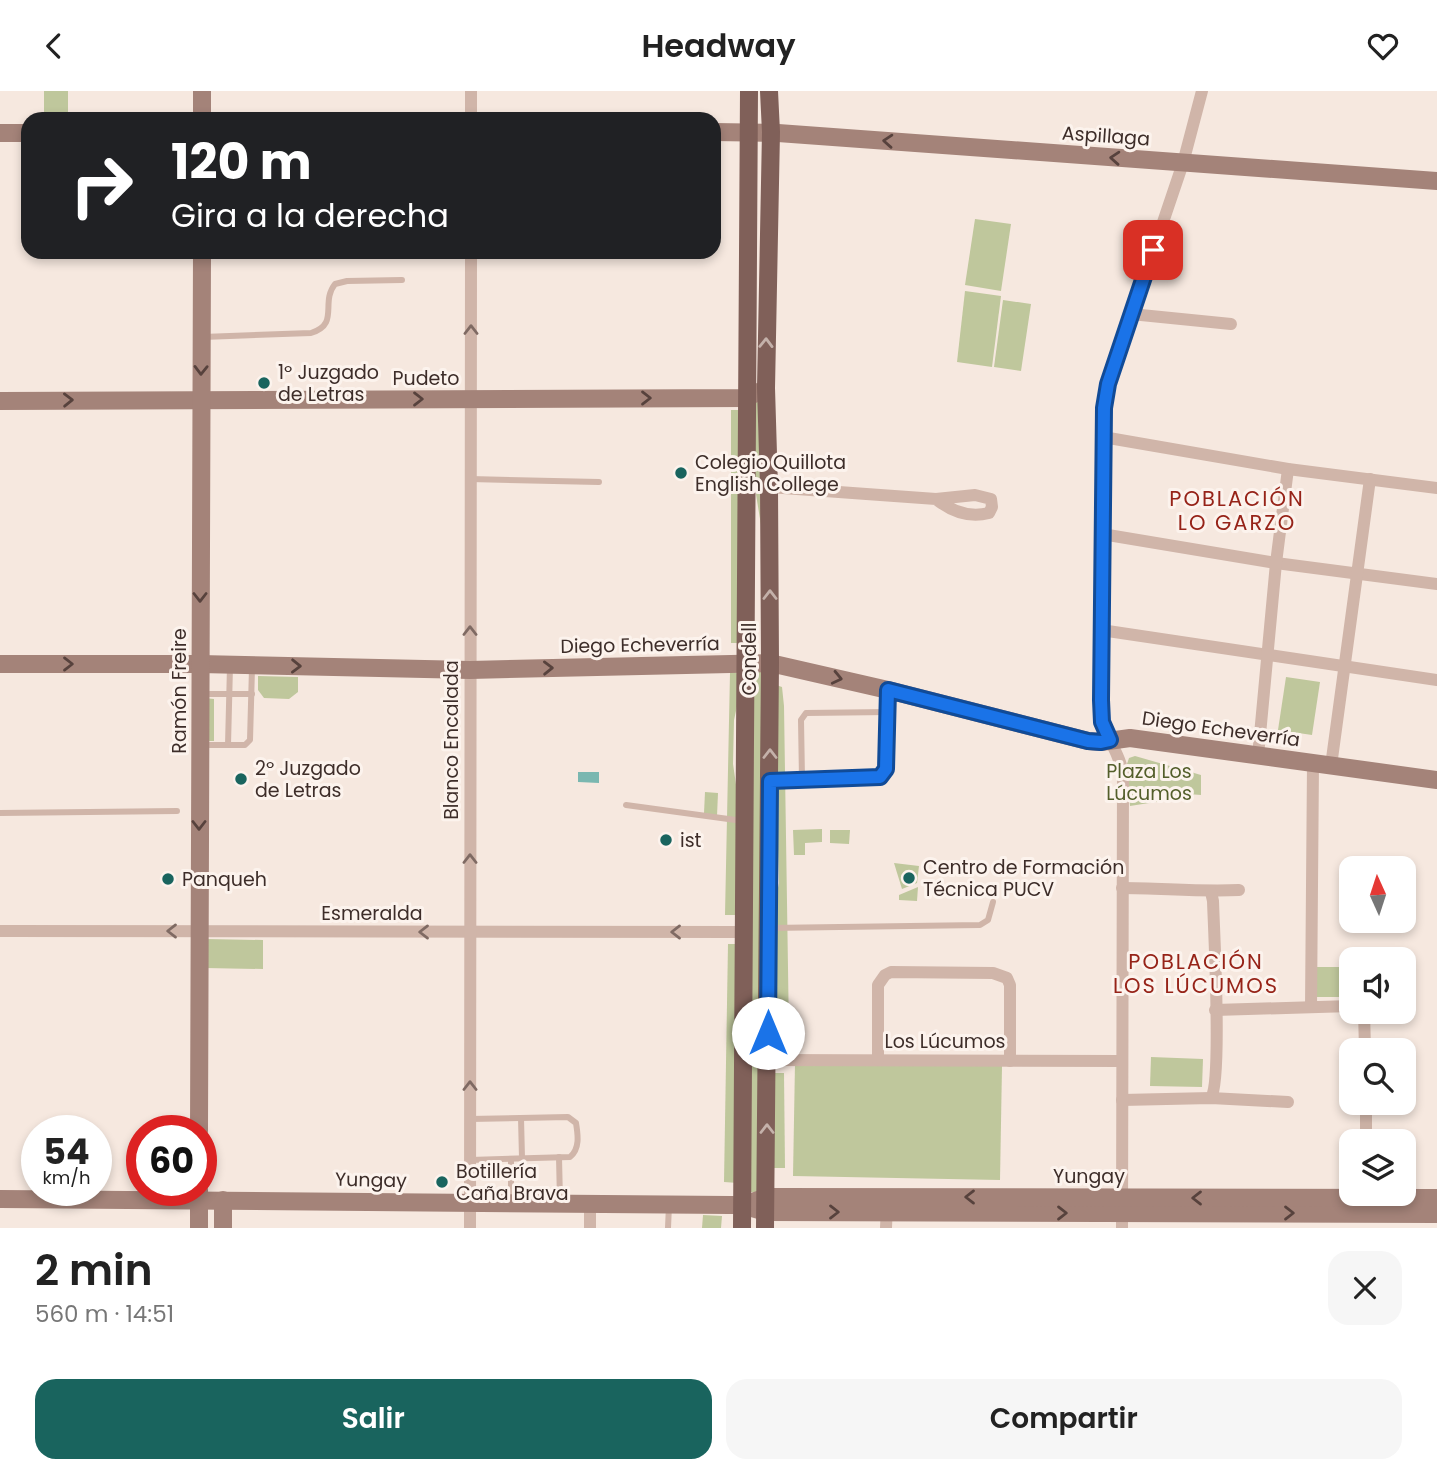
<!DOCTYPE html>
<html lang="es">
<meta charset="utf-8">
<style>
body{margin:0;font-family:Poppins,sans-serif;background:#f6f6f6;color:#222;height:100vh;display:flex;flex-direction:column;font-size:26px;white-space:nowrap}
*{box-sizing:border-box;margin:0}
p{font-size:23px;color:#767676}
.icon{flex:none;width:38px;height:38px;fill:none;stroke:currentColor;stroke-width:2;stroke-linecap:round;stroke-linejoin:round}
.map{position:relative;height:1137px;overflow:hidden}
.panel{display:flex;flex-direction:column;background:#fff;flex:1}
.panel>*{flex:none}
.guide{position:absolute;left:21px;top:21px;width:700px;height:147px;border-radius:21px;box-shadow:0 4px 10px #0003;background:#202124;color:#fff;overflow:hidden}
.needle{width:46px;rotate:357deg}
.controls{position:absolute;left:1339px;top:765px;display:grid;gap:14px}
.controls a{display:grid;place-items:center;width:77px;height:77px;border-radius:14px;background:#fff;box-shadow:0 4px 10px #0003;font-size:35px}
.speed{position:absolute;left:21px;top:1024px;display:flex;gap:14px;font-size:35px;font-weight:700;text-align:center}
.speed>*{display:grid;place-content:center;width:91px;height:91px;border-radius:50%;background:#fff;box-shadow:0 4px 10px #0003;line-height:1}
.speed small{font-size:18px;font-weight:400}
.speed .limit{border:10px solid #d22;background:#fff;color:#111}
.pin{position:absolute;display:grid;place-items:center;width:60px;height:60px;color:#fff;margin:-30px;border-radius:14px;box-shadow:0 4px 10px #0006}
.me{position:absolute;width:77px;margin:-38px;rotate:0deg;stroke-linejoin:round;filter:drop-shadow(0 0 5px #0008)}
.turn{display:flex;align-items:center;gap:24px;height:147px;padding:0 35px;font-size:32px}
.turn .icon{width:91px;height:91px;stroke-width:2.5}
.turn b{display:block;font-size:49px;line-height:60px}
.round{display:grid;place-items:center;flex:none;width:74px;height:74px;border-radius:21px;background:#f6f6f6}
.summary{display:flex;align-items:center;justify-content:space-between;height:119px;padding:0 35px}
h1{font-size:42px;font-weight:600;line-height:52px}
.button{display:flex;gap:14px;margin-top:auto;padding:14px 35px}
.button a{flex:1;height:80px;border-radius:21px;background:#19645e;color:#fff;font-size:28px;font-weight:600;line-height:80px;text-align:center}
.button a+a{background:#f6f6f6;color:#222}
header{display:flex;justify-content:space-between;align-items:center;height:91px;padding:0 35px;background:#fff;font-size:32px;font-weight:600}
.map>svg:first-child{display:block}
</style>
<header><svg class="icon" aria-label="back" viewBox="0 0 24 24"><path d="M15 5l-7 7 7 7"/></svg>Headway<svg class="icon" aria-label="heart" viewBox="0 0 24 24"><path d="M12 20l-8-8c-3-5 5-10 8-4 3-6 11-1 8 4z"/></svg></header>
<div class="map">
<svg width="1437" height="1137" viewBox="0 0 1437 1137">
<rect width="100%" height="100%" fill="#f6e8df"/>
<g fill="#bfc79c">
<polygon points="44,0 68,0 68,26 83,26 83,28 44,28"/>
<polygon points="975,128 1011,133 1001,200 965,194"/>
<polygon points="965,200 1001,205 992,276 957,271"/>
<polygon points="1003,209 1031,213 1021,280 994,276"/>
<polygon points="758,307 761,434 753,385 755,308"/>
<rect x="731" y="319" width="8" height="233"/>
<polygon points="758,576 764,581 759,1101 751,1101 752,581"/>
<polygon points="735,581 740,585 739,606 734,629 733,673 739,714 738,824 725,824 730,582"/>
<polygon points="258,585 298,586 298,601 289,608 264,607 258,599"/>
<polygon points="1286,586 1320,591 1312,644 1278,639"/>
<polygon points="776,594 782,596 784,615 789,942 775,942 773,820 779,792 778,758 773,733"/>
<polygon points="204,607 214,608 214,650 203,650"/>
<polygon points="1135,665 1201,684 1201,704 1188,703 1168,709 1130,715 1127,673 1129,667"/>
<polygon points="705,701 718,702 717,725 704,722"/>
<polygon points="822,738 822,751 805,752 805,764 794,764 793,739"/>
<polygon points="830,739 850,739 849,753 830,752"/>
<polygon points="894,772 919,775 917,792 902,798"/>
<polygon points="918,796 917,810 899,809 899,804"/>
<polygon points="206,848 263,849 263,878 205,877"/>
<polygon points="728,853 738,853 738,1092 724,1091"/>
<rect x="1317" y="876" width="34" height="30"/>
<polygon points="1151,966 1203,968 1202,996 1150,995"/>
<polygon points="795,972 1002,975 1000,1089 793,1085"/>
<polygon points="771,982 784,982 785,1077 769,1077"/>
<polygon points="703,1124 722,1125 721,1137 702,1137"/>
</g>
<polygon fill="#7ab7b0" points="578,681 599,681 599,692 578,691"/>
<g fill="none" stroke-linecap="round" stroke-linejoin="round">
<g stroke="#d0b5a9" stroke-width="6">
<path d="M 203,246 L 311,242 C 340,233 320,212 335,193 L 347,190 L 402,189"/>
<polyline points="470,388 599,391"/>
<polyline points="201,603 252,603"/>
<polyline points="201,654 245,654 250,649 252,577"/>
<polyline points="228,654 230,575"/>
<polyline points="802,688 801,629 806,622 888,621"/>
<polyline points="772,689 880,686 886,678 888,601"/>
<polyline points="626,714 743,730"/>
<polyline points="0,722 177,720"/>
<polyline points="770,837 980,834 988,829 993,811"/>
<polyline points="521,1027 522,1067"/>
<polyline points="559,1066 560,1110"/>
<path d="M 470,1069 L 570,1066 C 580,1058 578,1044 576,1032 L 568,1026 L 470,1028"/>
<polyline points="511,1110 511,1068"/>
<polyline points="668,1137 669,1114"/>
</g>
<g stroke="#d0b5a9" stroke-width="12">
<polyline points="471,28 471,0"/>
<polyline points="1131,223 1231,233"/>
<polyline points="1103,346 1288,378 1437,397"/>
<path d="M 769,396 L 936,408 C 952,421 969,427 989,422 L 992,416 L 991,408 L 975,404 L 936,408"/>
<polyline points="1102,443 1276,472 1437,493"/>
<polyline points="1101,539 1437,589"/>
<polyline points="1258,665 1276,472 1288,378"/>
<polyline points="1331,675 1370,388"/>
<path d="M 1122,797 C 1161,797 1200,801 1239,799"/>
<path d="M 1211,801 L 1213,810 C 1214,841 1222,990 1211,1007"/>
<polyline points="0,840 744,841"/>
<polyline points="1311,916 1313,673"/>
<polyline points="1215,919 1351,915"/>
<polyline points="1364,920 1365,959"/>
<polyline points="768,969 1122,970"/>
<polyline points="878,969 878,894 885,884 891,881 993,882 1007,887 1010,894 1010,970"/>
<polyline points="1122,1009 1211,1007 1288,1011"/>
<polyline points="1366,1012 1366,1050"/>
<polyline points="590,1112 590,1137"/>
<polyline points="470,1137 471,161"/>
<polyline points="886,1137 887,1113"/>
<path d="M 1122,1137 L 1123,685 C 1121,662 1104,646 1101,623 L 1103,328 L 1108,294 L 1183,72 L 1202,0"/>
</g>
<g stroke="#a48379" stroke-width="18">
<polyline points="202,0 202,28"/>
<polyline points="714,41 778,42 1437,90"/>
<polyline points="0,42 28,42"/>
<polyline points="0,310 745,307 758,301"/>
<polyline points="0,573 200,573 470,579 770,572 888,599 1088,650 1101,651 1130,647 1437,689"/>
<polyline points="199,1040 202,161"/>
<polyline points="0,1108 730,1114 742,1114 766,1121 1437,1123"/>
<polyline points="223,1109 223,1137"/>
<polyline points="752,1111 767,1106 1437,1107"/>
<polyline points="199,1137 199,1099"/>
</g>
<g stroke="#806059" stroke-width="18">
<polyline points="742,1137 749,0"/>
<polyline points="765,1137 770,572 769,396 766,297 771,41 769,0"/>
</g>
</g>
<defs><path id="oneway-chevron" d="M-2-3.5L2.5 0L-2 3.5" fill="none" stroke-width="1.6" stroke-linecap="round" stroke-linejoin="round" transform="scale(1.75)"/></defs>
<g stroke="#57423d">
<use href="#oneway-chevron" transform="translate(888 50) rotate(-176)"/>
<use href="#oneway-chevron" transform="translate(1115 67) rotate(-176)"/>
<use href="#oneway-chevron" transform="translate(201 279) rotate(91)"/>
<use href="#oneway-chevron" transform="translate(646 307)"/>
<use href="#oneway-chevron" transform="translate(418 308)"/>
<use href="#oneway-chevron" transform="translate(68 309) rotate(-1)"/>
<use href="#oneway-chevron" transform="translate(200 506) rotate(90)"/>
<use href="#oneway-chevron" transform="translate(68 573)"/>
<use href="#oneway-chevron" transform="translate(296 575) rotate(1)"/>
<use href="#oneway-chevron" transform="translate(548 577) rotate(-1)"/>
<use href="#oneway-chevron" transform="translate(837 587) rotate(13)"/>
<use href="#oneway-chevron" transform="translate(199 734) rotate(90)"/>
<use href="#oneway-chevron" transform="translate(970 1106) rotate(-180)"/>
<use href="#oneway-chevron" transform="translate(1197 1107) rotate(-180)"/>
<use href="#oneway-chevron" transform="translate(834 1121)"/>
<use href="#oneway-chevron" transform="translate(1062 1122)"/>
<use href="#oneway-chevron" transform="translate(1289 1122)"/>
</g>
<g stroke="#7f6a63">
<use href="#oneway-chevron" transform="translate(471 239) rotate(-90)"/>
<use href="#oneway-chevron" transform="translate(470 540) rotate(-90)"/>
<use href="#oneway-chevron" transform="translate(470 768) rotate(-90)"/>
<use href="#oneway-chevron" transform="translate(172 840) rotate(180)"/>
<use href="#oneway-chevron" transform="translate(424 841) rotate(180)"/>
<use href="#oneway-chevron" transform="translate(676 841) rotate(180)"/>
<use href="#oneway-chevron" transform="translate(470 995) rotate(-90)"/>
</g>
<g stroke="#c4b1aa">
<use href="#oneway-chevron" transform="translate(766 252) rotate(-89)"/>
<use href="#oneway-chevron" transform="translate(770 504) rotate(-90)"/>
<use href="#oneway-chevron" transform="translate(770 663) rotate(-90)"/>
<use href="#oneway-chevron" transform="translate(767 1038) rotate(-90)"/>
</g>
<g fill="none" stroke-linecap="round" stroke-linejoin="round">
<g stroke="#114b97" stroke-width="18">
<polyline id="route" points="768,942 770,690 880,686 886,678 888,599 1088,650 1101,651 1110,649 1102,631 1101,609 1104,317 1108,293 1153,159"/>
</g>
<use href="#route" stroke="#1a73e8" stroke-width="12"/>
</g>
<g fill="#19645e" stroke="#fcf3ed" stroke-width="2.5">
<circle cx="264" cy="292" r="7"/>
<circle cx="681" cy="382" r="7"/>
<circle cx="241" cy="688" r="7"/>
<circle cx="666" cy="749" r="7"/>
<circle cx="909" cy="787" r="7"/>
<circle cx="168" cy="788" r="7"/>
<circle cx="442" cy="1091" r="7"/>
</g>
<g text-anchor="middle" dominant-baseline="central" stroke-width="6" stroke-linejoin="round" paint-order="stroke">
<g font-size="19" fill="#3d2d29" stroke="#fcf3ed">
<text transform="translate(1106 45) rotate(4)">Aspillaga</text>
<text x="426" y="287">Pudeto</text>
<text transform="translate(640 554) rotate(-1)">Diego Echeverría</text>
<text transform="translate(749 568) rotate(-90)">Condell</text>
<text transform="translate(179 600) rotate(-90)">Ramón Freire</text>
<text transform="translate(1221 638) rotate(8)">Diego Echeverría</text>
<text transform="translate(451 649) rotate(-90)">Blanco Encalada</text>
<text x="372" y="822">Esmeralda</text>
<text x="945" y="950">Los Lúcumos</text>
<text x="1089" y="1085">Yungay</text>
<text transform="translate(371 1089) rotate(1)">Yungay</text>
</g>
<g font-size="19" fill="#3d2d29" stroke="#fcf3ed" text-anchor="start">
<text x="278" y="281">1º Juzgado<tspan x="278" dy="22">de Letras</tspan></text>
<text x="695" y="371">Colegio Quillota<tspan x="695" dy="22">English College</tspan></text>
<text x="255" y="677">2º Juzgado<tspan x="255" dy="22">de Letras</tspan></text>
<text x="680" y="749">ist</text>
<text x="923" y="776">Centro de Formación<tspan x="923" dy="22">Técnica PUCV</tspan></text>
<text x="182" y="788">Panqueh</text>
<text x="456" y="1080">Botillería<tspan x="456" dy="22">Caña Brava</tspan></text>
</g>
<g font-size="19" fill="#535e2a" stroke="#fcf3ed">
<text x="1149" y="680">Plaza Los<tspan x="1149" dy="22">Lúcumos</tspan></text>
</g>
<g font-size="21" letter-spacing="2" fill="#962318" stroke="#fcf3ed">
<text x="1237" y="407">POBLACIÓN<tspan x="1237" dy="24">LO GARZO</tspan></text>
<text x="1196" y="870">POBLACIÓN<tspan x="1196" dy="24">LOS LÚCUMOS</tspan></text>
</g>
</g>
</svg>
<div class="controls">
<a><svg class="needle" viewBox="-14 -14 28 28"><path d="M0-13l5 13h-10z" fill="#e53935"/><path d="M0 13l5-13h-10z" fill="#767676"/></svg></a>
<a><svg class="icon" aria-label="sound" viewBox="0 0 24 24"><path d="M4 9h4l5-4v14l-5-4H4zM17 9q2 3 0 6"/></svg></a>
<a><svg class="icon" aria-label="search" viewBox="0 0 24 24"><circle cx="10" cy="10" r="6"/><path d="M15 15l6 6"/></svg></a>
<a><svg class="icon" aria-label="layers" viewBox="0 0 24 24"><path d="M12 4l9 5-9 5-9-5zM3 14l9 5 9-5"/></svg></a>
</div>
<div class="speed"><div>54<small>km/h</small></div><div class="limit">60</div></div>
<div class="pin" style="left:1153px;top:159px;background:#d93025"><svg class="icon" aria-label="arrive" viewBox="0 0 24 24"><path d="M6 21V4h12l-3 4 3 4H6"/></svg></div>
<svg class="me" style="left:768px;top:942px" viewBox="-20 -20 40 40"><circle r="19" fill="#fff"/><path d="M0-13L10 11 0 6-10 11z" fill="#1a73e8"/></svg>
<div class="guide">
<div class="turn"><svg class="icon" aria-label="right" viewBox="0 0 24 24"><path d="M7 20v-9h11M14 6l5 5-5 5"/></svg><div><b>120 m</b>Gira a la derecha</div></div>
</div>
</div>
<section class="panel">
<div class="summary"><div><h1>2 min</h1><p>560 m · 14:51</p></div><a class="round"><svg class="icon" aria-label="close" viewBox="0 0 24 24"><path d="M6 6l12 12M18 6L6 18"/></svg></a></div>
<div class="button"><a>Salir</a><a>Compartir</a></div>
</section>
